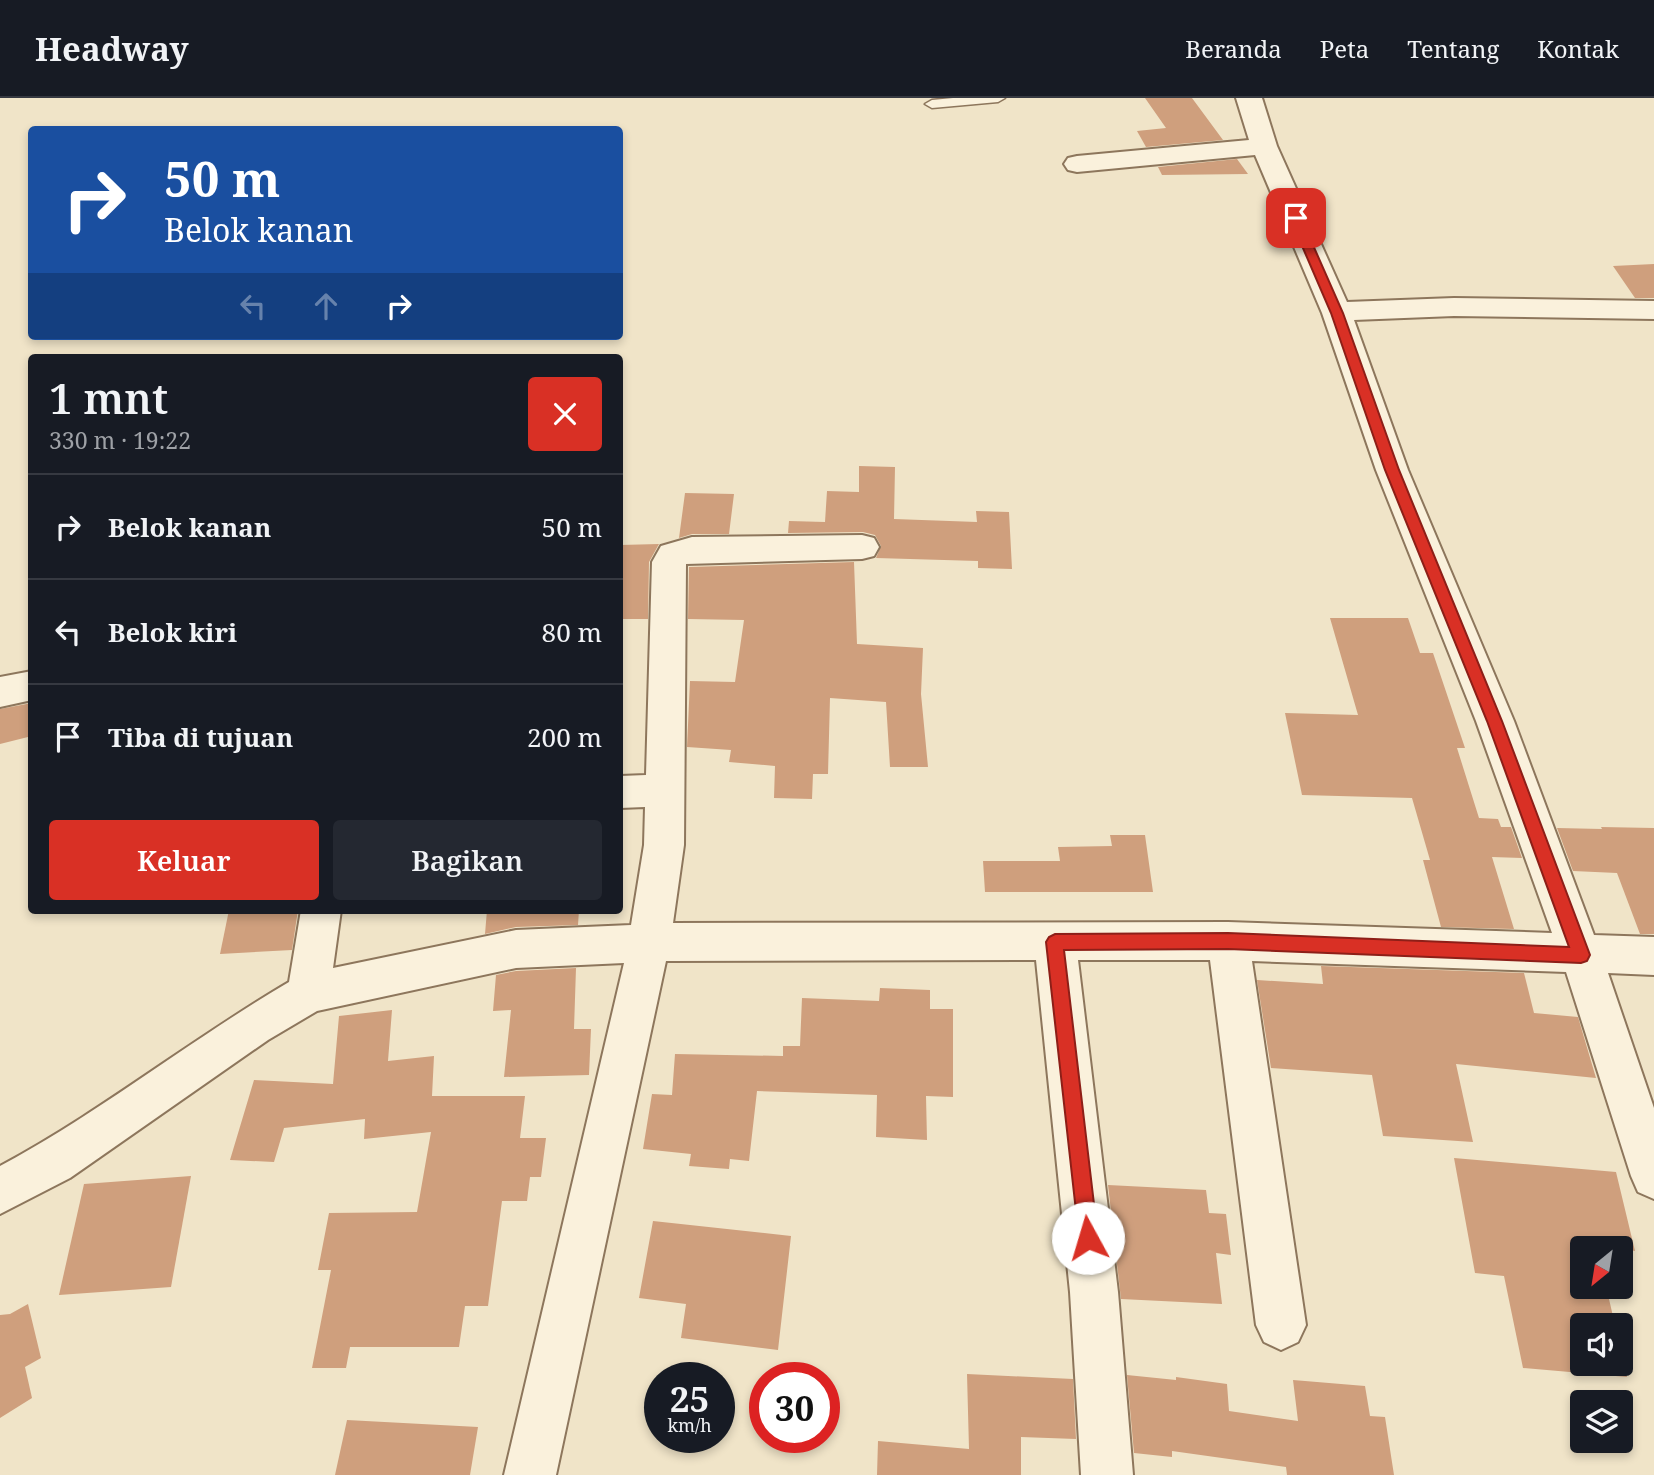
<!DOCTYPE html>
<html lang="id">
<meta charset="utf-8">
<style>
body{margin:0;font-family:"Noto Serif",serif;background:#242831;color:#f1f3f6;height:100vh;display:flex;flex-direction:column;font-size:26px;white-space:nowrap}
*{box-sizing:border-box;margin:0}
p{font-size:23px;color:#9ea1a6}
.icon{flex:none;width:38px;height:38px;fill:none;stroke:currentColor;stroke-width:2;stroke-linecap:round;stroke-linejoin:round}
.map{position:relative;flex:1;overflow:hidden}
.side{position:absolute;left:28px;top:256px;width:595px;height:560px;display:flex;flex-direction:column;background:#171b24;border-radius:7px;box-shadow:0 4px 10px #0003}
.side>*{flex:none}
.guide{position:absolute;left:28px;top:28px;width:595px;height:214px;border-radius:7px;box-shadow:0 4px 10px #0003;background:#1a4fa0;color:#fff;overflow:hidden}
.needle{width:46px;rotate:210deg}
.buttons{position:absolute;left:1570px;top:1138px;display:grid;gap:14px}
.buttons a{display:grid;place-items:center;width:63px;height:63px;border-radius:7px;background:#171b24;box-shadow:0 4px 10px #0003;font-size:35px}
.speed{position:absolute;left:644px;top:1264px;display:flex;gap:14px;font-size:35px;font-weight:700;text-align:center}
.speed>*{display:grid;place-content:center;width:91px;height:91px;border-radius:50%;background:#171b24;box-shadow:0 4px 10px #0003;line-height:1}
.speed small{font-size:18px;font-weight:400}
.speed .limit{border:10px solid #d22;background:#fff;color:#111}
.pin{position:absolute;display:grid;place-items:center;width:60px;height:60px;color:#fff;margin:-30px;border-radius:14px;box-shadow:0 4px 10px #0006}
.me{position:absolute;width:77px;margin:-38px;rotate:354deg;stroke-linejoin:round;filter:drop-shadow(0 0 5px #0008)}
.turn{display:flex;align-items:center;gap:24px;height:147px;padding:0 21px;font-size:32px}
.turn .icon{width:91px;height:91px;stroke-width:2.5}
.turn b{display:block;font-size:49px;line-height:60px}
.lanes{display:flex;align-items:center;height:66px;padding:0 21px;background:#0003;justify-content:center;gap:35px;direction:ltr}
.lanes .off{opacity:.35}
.round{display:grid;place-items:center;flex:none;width:74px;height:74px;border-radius:7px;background:#242831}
.summary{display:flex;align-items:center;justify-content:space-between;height:119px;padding:0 21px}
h1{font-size:42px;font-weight:600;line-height:52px}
.action{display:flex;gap:14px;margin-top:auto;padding:14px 21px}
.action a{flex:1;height:80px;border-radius:7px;background:#d93025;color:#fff;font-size:28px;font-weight:600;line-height:80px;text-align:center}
.action a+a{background:#242831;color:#f1f3f6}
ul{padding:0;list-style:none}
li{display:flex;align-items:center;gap:21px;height:105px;padding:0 21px;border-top:2px solid #363941}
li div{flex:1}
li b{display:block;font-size:26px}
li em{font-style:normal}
header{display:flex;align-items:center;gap:42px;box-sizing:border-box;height:98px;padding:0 35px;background:#171b24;border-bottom:2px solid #363941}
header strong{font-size:33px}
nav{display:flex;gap:38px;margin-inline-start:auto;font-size:24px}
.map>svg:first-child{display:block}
</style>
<header>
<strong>Headway</strong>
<nav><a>Beranda</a><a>Peta</a><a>Tentang</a><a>Kontak</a></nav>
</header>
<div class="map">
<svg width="1654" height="1377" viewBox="0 0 1654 1377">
<rect width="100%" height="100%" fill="#f0e4c8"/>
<g fill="#cf9f7d">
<polygon points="1145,0 1192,0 1223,42 1146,49 1137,33 1166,30"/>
<polygon points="1237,61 1248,76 1162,77 1158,69"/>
<polygon points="1654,166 1654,200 1635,200 1613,168"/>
<polygon points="859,368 895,369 894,421 977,424 976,413 1009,414 1012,471 978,470 978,463 876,460 881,448 875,437 863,434 788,435 789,423 825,424 827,393 859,394"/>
<polygon points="685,395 734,396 729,436 692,436 679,440"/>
<polygon points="659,446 649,464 648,521 620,521 620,447"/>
<polygon points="854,464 857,546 923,550 921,596 928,669 890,669 886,604 830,600 828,676 813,676 812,701 774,700 775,668 729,664 731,652 687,649 690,583 735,584 744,522 688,521 689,469"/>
<polygon points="1330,520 1408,520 1420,555 1433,555 1465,650 1457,650 1479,720 1498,721 1501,729 1511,729 1522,760 1492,759 1514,831 1441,829 1423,762 1430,762 1412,700 1302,697 1285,615 1358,617"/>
<polygon points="32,605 32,638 0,646 0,611"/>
<polygon points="1601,729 1654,730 1654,836 1640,836 1617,775 1573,773 1557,730 1602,731"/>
<polygon points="1110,737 1145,737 1153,794 985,794 983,763 1060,763 1058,749 1112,748"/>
<polygon points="229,812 298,812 292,852 220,856"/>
<polygon points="487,812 579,812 578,827 516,829 485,836"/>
<polygon points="1321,868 1524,875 1534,915 1578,919 1596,980 1456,966 1473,1044 1383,1038 1372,977 1271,970 1257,882 1323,886"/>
<polygon points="576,870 574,931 591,931 589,977 504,979 511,912 493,913 496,877 516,873"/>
<polygon points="880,890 930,892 930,911 953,911 953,999 926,998 927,1042 876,1039 877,997 757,993 749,1063 730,1061 729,1071 689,1068 691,1056 643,1051 652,996 672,997 675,956 783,958 783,948 800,948 802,900 879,903"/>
<polygon points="392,912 388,963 434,958 432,998 525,998 520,1040 546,1040 541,1079 530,1079 527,1103 502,1103 488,1208 465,1208 459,1249 350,1249 346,1270 312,1270 331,1172 318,1172 329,1115 417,1114 431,1034 364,1041 365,1021 284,1030 274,1064 230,1062 254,982 333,986 339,918"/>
<polygon points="1454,1060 1616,1074 1635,1153 1620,1150 1582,1150 1582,1188 1606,1188 1615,1227 1582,1227 1582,1265 1620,1265 1620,1252 1627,1279 1523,1270 1504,1178 1475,1175"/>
<polygon points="191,1078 171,1189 59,1197 84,1086"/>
<polygon points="1108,1087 1206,1092 1209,1115 1226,1116 1231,1157 1216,1155 1222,1206 1121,1201"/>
<polygon points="653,1123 791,1138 778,1252 681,1240 686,1206 639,1200"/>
<polygon points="28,1206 41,1260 25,1269 32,1300 0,1320 0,1217 10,1216"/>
<polygon points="967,1276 1073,1281 1076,1341 1021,1339 1021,1377 877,1377 878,1343 969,1351"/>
<polygon points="1127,1277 1176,1282 1176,1279 1227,1286 1229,1313 1298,1323 1293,1282 1365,1288 1370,1318 1385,1319 1394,1377 1287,1377 1286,1369 1172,1353 1172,1359 1134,1355"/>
<polygon points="347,1322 478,1329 470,1377 335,1377"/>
</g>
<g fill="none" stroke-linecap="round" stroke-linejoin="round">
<g stroke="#8d765c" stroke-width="3">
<polygon id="service" points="953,0 1005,0 998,4 932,10 925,6 932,2"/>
</g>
<g stroke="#8d765c" stroke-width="4">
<g id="minor">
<path d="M 1236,0 L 1262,0 L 1277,48 L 1347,204 L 1454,200 L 1654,203 L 1654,221 L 1454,218 L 1354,222 L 1408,372 L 1514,623 L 1594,837 L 1654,839 L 1654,877 L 1608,875 L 1654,1010 L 1654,1101 L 1638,1094 L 1631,1078 L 1566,874 L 1252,863 L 1306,1227 L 1298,1244 L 1281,1252 L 1264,1244 L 1256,1227 L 1210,862 L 1078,862 L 1118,1194 L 1133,1377 L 1081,1377 L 1070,1194 L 1036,862 L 666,863 L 556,1377 L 504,1377 L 624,865 L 516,870 L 317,913 L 268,942 L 70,1080 L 0,1116 L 0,1068 C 101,1014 190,942 289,884 L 301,812 L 341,812 L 333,870 L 516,832 L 631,827 L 644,747 L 645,709 L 620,710 L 620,678 L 646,677 L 652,464 L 661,448 L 692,439 L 862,437 L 874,440 L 879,449 L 874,458 L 862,461 L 686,466 L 684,747 L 673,825 L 1228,824 L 1552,835 L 1476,623 L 1376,372 L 1322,215 L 1255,57 L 1077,74 L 1068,72 L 1064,66 L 1068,60 L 1077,58 L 1249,42 Z"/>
<polygon points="32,573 32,602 0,609 0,579"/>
</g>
</g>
<use href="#service" fill="#faf1dc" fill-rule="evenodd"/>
<use href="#minor" fill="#faf1dc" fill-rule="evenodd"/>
</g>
<polygon fill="#d93025" stroke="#8d1f18" stroke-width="2" points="1296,116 1301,120 1343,215 1399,372 1502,623 1590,857 1587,863 1581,865 1228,851 1064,852 1098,1140 1095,1147 1088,1150 1081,1147 1079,1140 1046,844 1049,839 1055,836 1228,835 1569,849 1487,623 1385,372 1331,215 1290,120"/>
</svg>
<div class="buttons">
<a><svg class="needle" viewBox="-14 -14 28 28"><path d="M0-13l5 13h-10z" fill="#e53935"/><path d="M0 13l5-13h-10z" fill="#9ea1a6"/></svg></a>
<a><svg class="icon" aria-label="sound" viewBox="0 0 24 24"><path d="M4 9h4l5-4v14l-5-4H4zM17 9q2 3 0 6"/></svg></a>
<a><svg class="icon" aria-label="layers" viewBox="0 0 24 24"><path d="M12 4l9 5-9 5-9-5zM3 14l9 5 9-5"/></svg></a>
</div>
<div class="speed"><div>25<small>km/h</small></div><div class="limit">30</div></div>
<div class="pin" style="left:1296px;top:120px;background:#d93025"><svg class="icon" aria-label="arrive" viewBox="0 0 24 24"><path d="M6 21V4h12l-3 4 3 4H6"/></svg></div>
<svg class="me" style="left:1088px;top:1140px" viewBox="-20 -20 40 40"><circle r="19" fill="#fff"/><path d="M0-13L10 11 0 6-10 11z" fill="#d93025"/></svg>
<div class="guide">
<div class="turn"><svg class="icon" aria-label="right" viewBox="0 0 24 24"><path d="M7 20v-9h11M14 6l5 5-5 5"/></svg><div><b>50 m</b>Belok kanan</div></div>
<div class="lanes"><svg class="icon off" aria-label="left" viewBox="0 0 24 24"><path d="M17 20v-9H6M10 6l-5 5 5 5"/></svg><svg class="icon off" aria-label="ahead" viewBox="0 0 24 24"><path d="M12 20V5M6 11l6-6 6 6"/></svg><svg class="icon" aria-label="right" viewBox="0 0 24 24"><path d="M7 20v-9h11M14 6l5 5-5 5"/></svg></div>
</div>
<section class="side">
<div class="summary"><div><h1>1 mnt</h1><p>330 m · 19:22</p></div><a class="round" style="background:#d93025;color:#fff"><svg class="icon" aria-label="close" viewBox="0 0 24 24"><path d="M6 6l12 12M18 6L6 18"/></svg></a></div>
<ul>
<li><svg class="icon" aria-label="right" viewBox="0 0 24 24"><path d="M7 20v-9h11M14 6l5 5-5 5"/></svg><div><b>Belok kanan</b></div><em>50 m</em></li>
<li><svg class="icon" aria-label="left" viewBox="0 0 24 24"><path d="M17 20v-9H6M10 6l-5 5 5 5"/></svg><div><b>Belok kiri</b></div><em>80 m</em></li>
<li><svg class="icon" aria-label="arrive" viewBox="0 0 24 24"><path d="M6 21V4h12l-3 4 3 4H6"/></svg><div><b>Tiba di tujuan</b></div><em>200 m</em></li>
</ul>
<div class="action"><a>Keluar</a><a>Bagikan</a></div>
</section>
</div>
